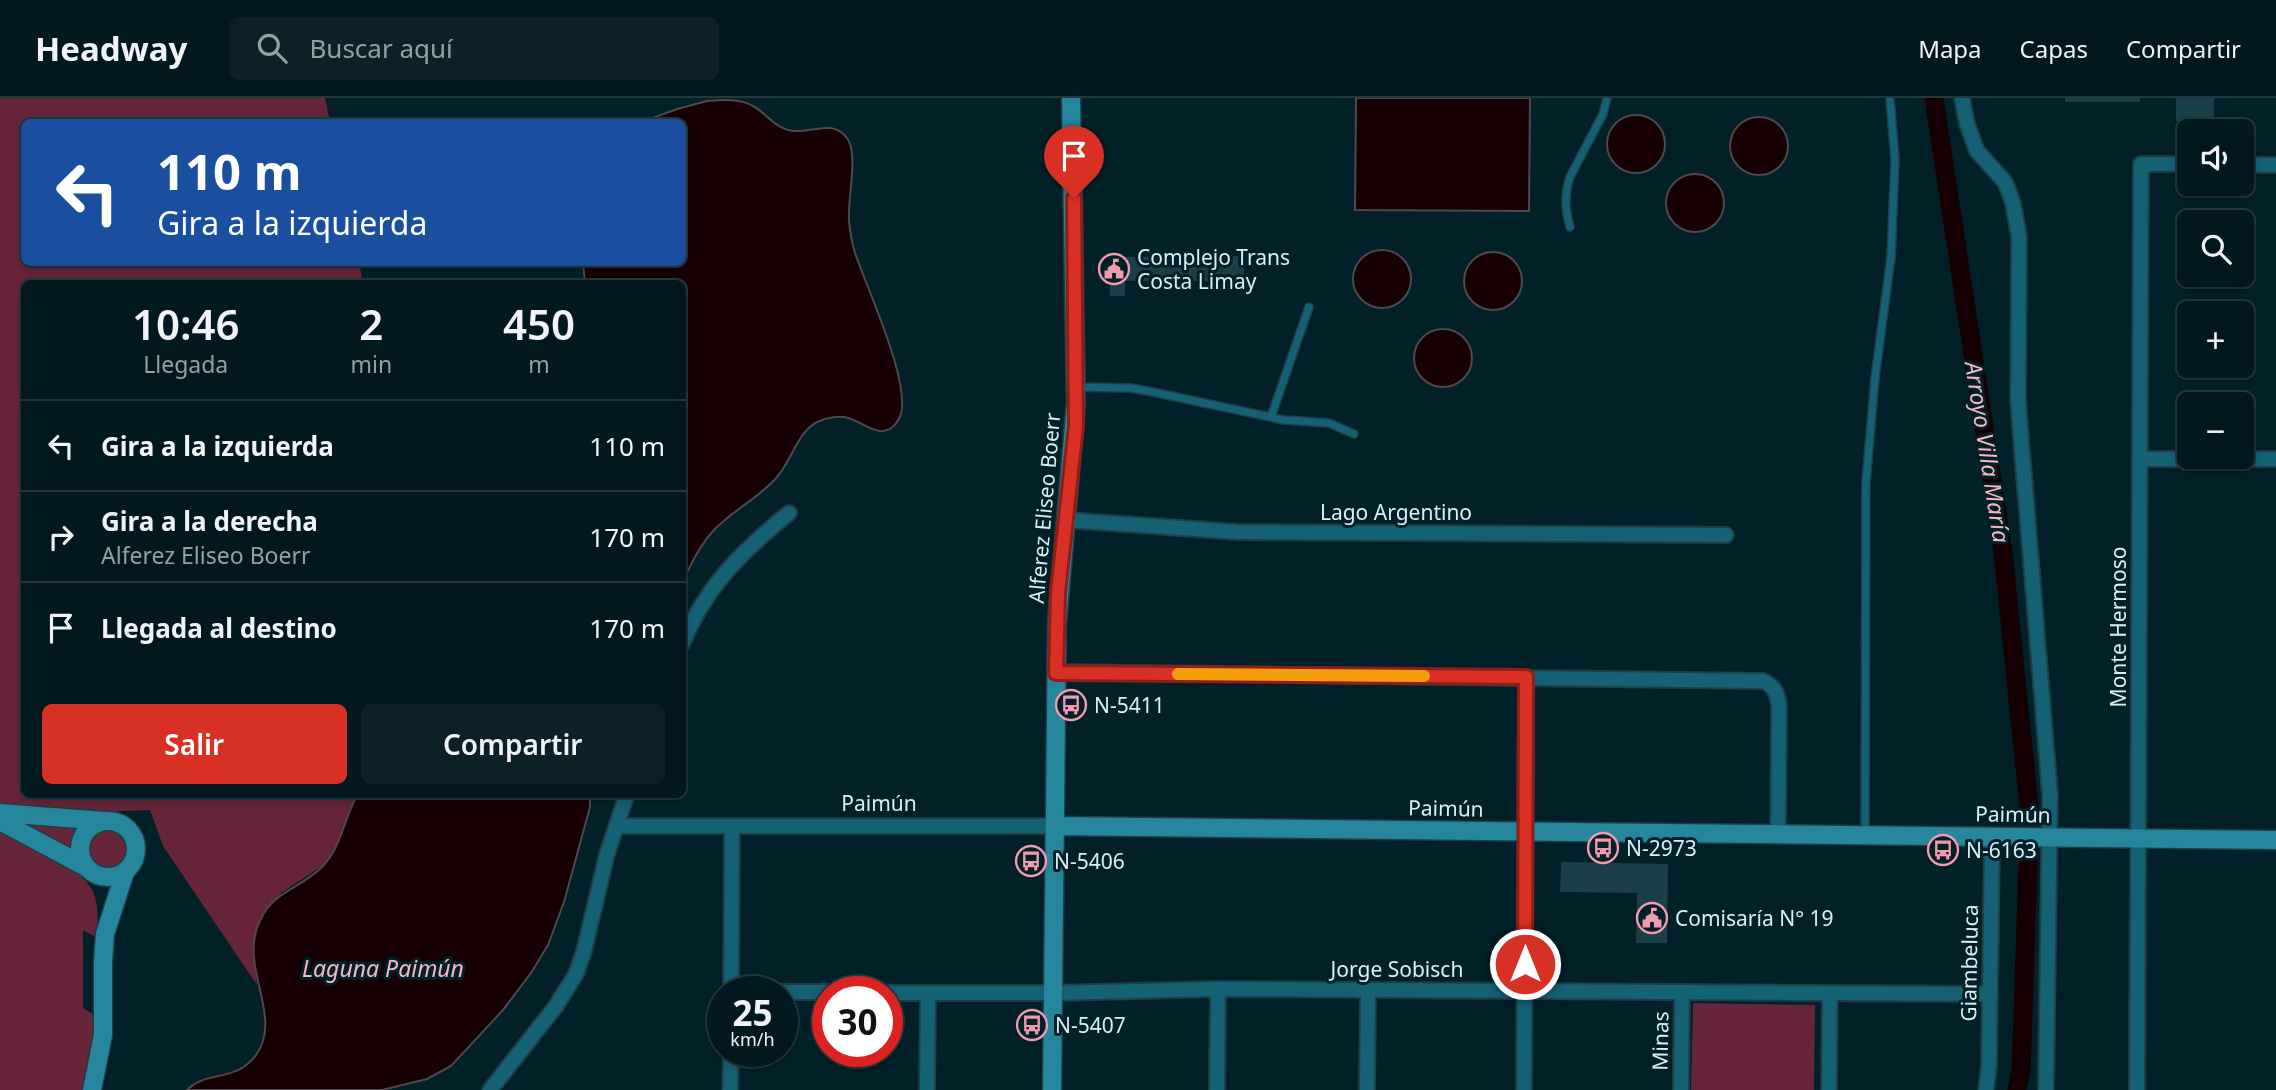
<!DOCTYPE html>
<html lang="es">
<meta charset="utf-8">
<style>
body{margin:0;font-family:"Noto Sans",sans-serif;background:#0b2127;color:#f1f3f6;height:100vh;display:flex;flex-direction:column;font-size:26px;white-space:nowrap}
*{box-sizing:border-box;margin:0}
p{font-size:23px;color:#96a0a4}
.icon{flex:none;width:38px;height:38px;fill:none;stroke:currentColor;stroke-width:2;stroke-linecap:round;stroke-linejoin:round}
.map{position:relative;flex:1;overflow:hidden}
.side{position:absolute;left:21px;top:182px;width:665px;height:518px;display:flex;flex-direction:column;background:#01181e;border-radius:10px;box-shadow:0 4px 10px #0003,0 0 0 2px #23373c}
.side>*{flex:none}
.hud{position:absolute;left:21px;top:21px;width:665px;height:147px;border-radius:10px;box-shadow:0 4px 10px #0003,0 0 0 2px #23373c;background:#1a4fa0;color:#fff;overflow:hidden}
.fabs{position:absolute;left:2177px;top:21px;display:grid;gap:14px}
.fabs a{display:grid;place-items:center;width:77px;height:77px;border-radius:10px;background:#01181e;box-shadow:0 4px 10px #0003,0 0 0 2px #23373c;font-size:35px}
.speed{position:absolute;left:707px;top:878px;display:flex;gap:14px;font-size:35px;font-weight:700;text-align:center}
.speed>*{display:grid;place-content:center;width:91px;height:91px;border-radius:50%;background:#01181e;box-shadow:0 4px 10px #0003,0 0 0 2px #23373c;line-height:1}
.speed small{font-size:18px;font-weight:400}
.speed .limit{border:10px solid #d22;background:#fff;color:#111}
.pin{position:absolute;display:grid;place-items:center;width:60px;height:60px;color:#fff;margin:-72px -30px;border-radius:50% 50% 50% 0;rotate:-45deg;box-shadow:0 0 7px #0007}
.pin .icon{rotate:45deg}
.me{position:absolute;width:77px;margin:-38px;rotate:0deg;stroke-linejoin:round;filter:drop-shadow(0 0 5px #0008)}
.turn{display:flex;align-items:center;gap:24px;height:147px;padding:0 21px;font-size:32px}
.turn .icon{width:91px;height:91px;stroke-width:2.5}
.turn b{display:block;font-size:49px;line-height:60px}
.eta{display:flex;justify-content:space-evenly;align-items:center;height:119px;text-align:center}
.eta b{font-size:42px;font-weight:600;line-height:49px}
.action{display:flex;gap:14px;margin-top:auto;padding:14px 21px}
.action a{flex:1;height:80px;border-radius:10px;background:#d93025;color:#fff;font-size:28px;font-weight:600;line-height:80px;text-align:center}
.action a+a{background:#0b2127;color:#f1f3f6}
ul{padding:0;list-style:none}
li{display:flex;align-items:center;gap:21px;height:91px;padding:0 21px;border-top:2px solid #23373c}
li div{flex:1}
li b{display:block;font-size:26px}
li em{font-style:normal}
header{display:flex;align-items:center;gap:42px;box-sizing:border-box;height:98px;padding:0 35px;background:#01181e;border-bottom:2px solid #23373c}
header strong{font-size:33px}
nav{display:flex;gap:38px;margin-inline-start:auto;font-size:24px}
.search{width:490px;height:63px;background:#0b2127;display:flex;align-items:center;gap:18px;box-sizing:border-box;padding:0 24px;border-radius:10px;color:#96a0a4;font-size:26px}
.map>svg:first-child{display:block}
</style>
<header>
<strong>Headway</strong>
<div class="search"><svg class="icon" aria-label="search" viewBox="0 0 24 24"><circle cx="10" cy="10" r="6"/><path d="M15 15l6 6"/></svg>Buscar aquí</div>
<nav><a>Mapa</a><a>Capas</a><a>Compartir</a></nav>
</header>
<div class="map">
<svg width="2276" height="992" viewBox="0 0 2276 992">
<rect width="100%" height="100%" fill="#012028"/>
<g fill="#662539">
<polygon points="0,0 325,0 330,24 24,24 24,164 359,165 363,185 24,186 24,696 358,697 351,708 333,755 322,768 281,795 253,854 257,887 163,748 150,712 102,714 0,709"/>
<polygon points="7,720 85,727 77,740 74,757"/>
<circle cx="109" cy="751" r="21"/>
<path d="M 0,733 C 25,746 86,770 94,796 C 99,809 97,826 97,840 L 83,832 L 83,910 L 96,918 L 93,949 L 83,992 L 0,992 Z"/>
<polygon points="1693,905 1815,907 1814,992 1691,992"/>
</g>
<g fill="#160003" stroke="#50484c" stroke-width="2">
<polygon points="1356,0 1530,0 1529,113 1355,112"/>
<path d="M 707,3 C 721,2 740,0 753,8 C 766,15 773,28 788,32 C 808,38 831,19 847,40 C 859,56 847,102 849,123 C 850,134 852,145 855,155 C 866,188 915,292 899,321 C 884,347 864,324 848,320 C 839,317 826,320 817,324 C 797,335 792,362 777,379 C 760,399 735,411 716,430 C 701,445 692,464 683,483 L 682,186 L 585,185 L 583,165 L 682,164 L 682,24 L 642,24 L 677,11 Z"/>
<circle cx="1636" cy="46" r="29"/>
<circle cx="1759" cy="48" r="29"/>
<circle cx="1695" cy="105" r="29"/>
<circle cx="1382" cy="181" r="29"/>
<circle cx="1493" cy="183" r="29"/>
<circle cx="1443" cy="260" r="29"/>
<path d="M 358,696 L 590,697 L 590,709 L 564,804 L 548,847 L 531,875 L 503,912 L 451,968 L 427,981 L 382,992 L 187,992 C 206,972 235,985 256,957 C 282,921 244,875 256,833 C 269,791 298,794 323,768 C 342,748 344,719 358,696 Z"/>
</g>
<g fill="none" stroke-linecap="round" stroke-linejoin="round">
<g stroke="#160003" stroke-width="19">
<polyline points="1934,0 2003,454 2029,709"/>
<polyline points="2017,992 2021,972 2022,946 2028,764"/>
</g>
</g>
<g fill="#1b3f48">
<rect x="2065" y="0" width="75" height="4"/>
<rect x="2176" y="0" width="38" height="23"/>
<polygon points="1244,158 1244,183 1125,183 1125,198 1110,198 1110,183 1103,183 1103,159"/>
<polygon points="1561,764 1668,766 1667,845 1636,845 1637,795 1560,794"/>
</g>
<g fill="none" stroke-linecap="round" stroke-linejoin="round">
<g stroke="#1f3d45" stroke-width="10">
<g id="lane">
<path d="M 1570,129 C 1565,111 1564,97 1570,79 L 1603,16 L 1607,0"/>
<polyline points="1077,289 1130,290 1148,293 1284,322 1329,325 1354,336"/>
<polyline points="1271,319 1309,209"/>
<polyline points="1865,737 1866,384 1875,280 1891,159 1895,62 1890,0"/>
</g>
</g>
<g stroke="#1f3d45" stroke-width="18">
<g id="street">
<polyline points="1962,0 1967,26 1977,53 2005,84 2013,105 2019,139 2018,303 2050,697 2046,992"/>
<polyline points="2242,67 2276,67"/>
<polyline points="2140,361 2276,361"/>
<polyline points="1066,422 1238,434 1726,437"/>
<path d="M 682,546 C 706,488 742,453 789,415"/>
<path d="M 1057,574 L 1763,583 C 1775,588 1777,595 1779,608 L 1778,736"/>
<polyline points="616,728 1055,728"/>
<polyline points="731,894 732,728"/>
<polyline points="731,894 828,894"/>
<polyline points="887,895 1053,895 1218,891 1990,896"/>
<polyline points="490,992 556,908 576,876 584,853 607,756 627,696"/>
<polyline points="730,992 731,954"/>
<polyline points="927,992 928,895"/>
<polyline points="1217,992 1218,891"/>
<polyline points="1367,992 1368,892"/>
<polyline points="1524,992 1526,579"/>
<polyline points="1681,992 1682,894"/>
<polyline points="1829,992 1830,895"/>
<polyline points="1986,992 1989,968 1992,739"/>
<polyline points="2137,992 2141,66 2189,66"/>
</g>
</g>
<g stroke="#1f3d45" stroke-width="21">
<g id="secondary">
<polyline points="0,715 105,723"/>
<circle cx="108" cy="751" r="28"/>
<polyline points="0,723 86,769"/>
<polyline points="1055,728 2276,742"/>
<polyline points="92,992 103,937 103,864 105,836 125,774"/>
<polyline points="1052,992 1057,525 1076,305 1071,0"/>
</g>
</g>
<use href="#lane" stroke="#136173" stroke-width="7"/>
<use href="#street" stroke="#136173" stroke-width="14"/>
<use href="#secondary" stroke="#26869d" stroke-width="18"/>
</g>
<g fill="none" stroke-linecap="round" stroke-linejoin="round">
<g stroke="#8d1f18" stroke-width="18">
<polyline id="route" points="1074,100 1076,328 1058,494 1056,575 1526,579 1525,866"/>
</g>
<use href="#route" stroke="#d93025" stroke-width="12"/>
<polyline stroke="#f59e0b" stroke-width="12" points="1178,576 1424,578"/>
</g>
<defs>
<g id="civic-ring" transform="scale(1.575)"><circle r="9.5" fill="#012028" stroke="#f29aaf" stroke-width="1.5"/><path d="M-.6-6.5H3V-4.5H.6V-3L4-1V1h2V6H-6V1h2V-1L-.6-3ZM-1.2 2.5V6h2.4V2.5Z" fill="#f29aaf"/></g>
<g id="bus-ring" transform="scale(1.575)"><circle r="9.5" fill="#012028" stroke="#f29aaf" stroke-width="1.5"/><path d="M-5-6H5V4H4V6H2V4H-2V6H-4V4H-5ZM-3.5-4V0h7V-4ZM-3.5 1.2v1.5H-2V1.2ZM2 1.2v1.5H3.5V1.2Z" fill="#f29aaf"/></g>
</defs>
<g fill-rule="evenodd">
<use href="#civic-ring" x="1114" y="171"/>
<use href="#bus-ring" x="1071" y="607"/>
<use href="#bus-ring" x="1603" y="750"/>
<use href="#bus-ring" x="1943" y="752"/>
<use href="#bus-ring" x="1031" y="763"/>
<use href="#civic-ring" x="1652" y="820"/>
<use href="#bus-ring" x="1032" y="927"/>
</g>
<g text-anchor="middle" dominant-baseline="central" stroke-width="6" stroke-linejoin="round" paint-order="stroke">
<g font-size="21" fill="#d9eff5" stroke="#012028" text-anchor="start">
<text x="1137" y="159">Complejo Trans<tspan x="1137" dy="24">Costa Limay</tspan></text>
<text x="1094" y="607">N-5411</text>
<text x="1626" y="750">N-2973</text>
<text x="1966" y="752">N-6163</text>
<text x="1054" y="763">N-5406</text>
<text x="1675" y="820">Comisaría N° 19</text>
<text x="1055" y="927">N-5407</text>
</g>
<g font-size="21" fill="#d9eff5" stroke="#012028">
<text transform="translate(1044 410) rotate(-85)">Alferez Eliseo Boerr</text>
<text x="1396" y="414">Lago Argentino</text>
<text transform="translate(2118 529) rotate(-90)">Monte Hermoso</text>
<text x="879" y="705">Paimún</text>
<text transform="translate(1446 710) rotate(1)">Paimún</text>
<text transform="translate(2013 716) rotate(1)">Paimún</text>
<text transform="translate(1969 865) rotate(-89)">Giambeluca</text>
<text x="1397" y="871">Jorge Sobisch</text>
<text transform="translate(1660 943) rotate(-89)">Minas</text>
</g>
<g font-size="23" font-style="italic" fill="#fbb5c4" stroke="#012028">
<text transform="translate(1988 354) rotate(81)">Arroyo Villa María</text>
<text x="383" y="870">Laguna Paimún</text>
</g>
</g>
</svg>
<div class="fabs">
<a><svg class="icon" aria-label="sound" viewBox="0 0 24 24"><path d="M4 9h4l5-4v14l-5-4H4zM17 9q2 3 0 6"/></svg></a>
<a><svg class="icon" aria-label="search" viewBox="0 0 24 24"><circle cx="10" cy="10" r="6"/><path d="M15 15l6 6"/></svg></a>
<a>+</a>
<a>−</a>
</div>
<div class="speed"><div>25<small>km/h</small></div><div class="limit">30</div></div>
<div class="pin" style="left:1074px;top:100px;background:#d93025"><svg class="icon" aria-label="arrive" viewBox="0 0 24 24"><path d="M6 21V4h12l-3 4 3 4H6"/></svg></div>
<svg class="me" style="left:1525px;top:866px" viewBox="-20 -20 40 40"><circle r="17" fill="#d93025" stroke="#fff" stroke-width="3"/><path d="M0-11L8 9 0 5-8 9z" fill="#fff"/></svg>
<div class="hud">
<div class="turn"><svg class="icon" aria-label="left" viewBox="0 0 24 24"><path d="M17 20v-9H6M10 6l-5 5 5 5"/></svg><div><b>110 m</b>Gira a la izquierda</div></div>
</div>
<section class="side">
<div class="eta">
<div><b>10:46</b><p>Llegada</p></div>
<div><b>2</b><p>min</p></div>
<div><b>450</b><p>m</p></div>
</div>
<ul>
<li><svg class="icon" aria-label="left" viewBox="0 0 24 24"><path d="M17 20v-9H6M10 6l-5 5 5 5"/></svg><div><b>Gira a la izquierda</b></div><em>110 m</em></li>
<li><svg class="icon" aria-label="right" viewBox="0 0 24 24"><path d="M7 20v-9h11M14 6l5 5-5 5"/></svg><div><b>Gira a la derecha</b><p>Alferez Eliseo Boerr</p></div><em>170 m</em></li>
<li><svg class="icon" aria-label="arrive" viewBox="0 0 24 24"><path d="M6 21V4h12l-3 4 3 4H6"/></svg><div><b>Llegada al destino</b></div><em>170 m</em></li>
</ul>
<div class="action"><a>Salir</a><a>Compartir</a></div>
</section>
</div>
